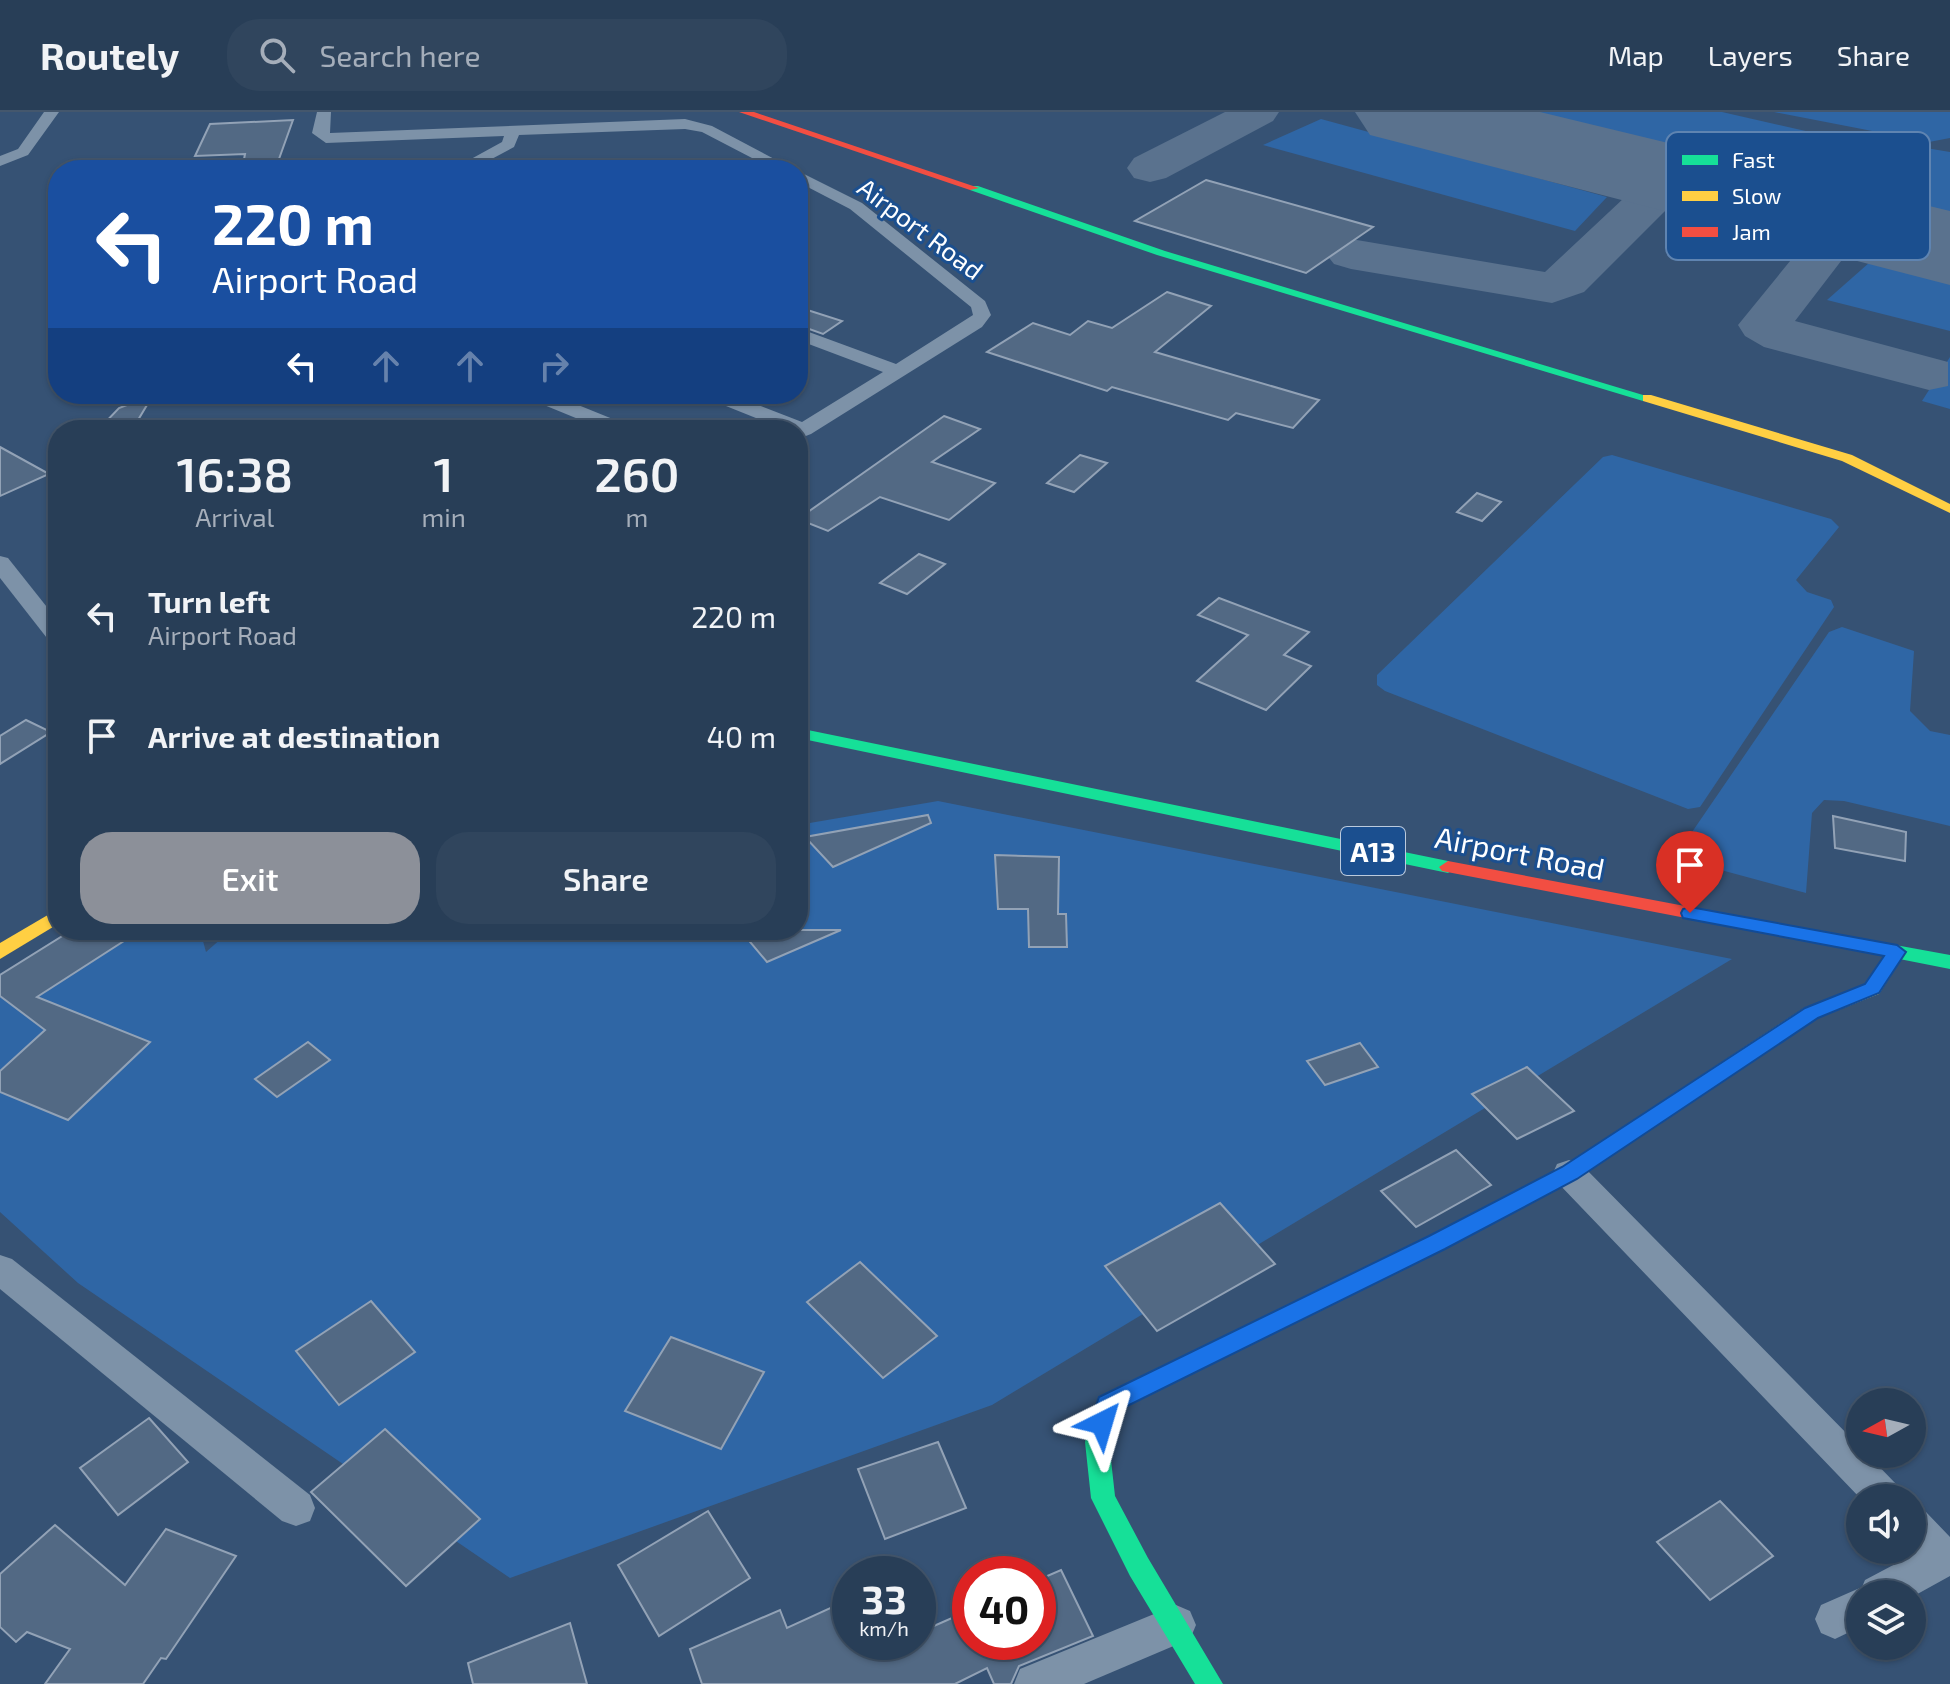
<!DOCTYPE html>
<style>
body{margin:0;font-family:"Exo 2",sans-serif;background:#30455d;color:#f1f3f6;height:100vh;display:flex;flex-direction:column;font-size:30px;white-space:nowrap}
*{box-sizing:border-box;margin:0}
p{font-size:26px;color:#a5aeba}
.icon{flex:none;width:44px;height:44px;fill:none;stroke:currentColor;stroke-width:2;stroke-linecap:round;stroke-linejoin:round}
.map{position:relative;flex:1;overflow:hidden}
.details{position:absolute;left:48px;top:308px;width:760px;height:520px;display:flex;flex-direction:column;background:#283e57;border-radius:32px;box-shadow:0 2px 6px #0004,0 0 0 2px #44576d}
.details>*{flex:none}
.hud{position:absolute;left:48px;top:48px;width:760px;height:244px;border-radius:32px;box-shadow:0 2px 6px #0004,0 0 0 2px #44576d;background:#1a4fa0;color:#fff;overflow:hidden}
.needle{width:52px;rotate:262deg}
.controls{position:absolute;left:1846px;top:1276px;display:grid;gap:16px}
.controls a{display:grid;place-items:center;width:80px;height:80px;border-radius:50%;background:#283e57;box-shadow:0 2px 6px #0004,0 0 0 2px #44576d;font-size:40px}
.speed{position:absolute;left:832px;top:1444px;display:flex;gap:16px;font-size:40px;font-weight:700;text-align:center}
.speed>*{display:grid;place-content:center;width:104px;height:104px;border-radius:50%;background:#283e57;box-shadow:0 2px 6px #0004,0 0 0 2px #44576d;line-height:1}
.speed small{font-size:20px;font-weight:400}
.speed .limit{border:12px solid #d22;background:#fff;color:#111}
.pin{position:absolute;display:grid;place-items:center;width:68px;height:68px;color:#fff;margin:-82px -34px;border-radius:50% 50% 50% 0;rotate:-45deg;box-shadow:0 0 8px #0007}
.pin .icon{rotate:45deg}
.me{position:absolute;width:88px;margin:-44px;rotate:40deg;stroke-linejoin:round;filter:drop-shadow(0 0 6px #0008)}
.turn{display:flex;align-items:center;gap:28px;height:168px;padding:0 32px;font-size:36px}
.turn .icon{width:104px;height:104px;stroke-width:2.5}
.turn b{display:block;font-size:56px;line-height:68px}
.lanes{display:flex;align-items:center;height:76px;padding:0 32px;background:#0003;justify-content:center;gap:40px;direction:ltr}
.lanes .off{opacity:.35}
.eta{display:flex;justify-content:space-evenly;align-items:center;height:136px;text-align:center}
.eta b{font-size:48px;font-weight:600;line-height:56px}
.primary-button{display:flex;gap:16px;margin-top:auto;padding:16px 32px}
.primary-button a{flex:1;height:92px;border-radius:32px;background:#8c9099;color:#fff;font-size:32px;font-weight:600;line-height:92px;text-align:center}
.primary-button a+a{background:#30455d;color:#f1f3f6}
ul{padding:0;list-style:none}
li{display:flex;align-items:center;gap:24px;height:120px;padding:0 32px}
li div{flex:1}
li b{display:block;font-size:30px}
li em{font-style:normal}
header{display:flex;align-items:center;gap:48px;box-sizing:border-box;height:112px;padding:0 40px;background:#283e57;border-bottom:2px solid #44576d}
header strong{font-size:38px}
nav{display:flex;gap:44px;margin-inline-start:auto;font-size:28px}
.search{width:560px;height:72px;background:#30455d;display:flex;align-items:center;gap:20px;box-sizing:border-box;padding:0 28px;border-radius:32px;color:#a5aeba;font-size:30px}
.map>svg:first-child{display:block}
</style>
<header>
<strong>Routely</strong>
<div class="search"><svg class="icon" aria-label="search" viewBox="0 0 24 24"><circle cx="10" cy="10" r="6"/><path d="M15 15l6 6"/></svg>Search here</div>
<nav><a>Map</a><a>Layers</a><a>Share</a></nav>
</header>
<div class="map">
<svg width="1950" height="1572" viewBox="0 0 1950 1572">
<rect width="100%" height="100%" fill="#365274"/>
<g fill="#2f66a5">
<polygon points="1500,0 1722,0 1881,36 1839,82"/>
<polygon points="1774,0 1950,0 1950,26 1929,30"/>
<polygon points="1321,7 1607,85 1575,119 1263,33"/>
<polygon points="1926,36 1950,40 1950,109 1871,91 1910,42 1925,44"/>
<polygon points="1878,143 1950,161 1950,219 1827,188"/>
<polygon points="1950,245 1950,297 1922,289"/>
<polygon points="1612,343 1831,407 1839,415 1796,468 1807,480 1831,488 1834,495 1700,695 1688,697 1385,579 1377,573 1377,563 1603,345"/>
<polygon points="1842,515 1914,539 1910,599 1930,619 1950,623 1950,714 1844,689 1824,688 1812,701 1806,781 1684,748 1677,742 1829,520"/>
<polygon points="938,689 1732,847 992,1293 510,1466 78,1171 0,1100 0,873 81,818 200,818 206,840 231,818 798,818 798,713"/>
</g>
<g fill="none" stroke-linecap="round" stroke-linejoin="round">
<g fill="#5a728e" fill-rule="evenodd">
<polygon points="1225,0 1279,0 1273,9 1166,66 1150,70 1134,66 1127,56 1134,46"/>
<polygon points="1672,52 1688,56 1695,66 1688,76 1584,180 1552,191 1351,157 1334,152 1326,142 1334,132 1351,127 1545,160 1656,56"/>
<polygon points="1847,96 1864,100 1871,110 1795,209 1948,250 1948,274 1929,278 1764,235 1745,224 1738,213 1830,100"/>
</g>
<polygon fill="#5a728e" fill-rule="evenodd" points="1355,0 1540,0 1950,99 1950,173 1370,23"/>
</g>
<g fill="#526984" stroke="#92a2b6" stroke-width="2">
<polygon points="293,8 275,58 242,58 245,42 195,44 210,12"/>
<polygon points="1206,68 1373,115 1306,161 1135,109"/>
<polygon points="1167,180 1211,194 1155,240 1319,288 1293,316 1236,301 1228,308 1112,275 1107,279 987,240 1033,211 1070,223 1088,209 1112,216"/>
<polygon points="798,195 842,209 823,222 798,213"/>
<polygon points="153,283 135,313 129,318 98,318 119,296"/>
<polygon points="944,304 980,317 932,350 995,371 949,408 880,385 828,419 798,407"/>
<polygon points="0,335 49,362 0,384"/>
<polygon points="1080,343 1107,351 1074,380 1047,371"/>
<polygon points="1477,381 1501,390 1482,409 1457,400"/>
<polygon points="919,442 945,452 907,482 880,471"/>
<polygon points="1219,486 1309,520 1284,543 1311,554 1266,598 1197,569 1248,523 1198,503"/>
<polygon points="26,608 51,620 0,652 0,624"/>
<polygon points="928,703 931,711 833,755 805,725"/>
<polygon points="1833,704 1906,720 1905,749 1835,736"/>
<polygon points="995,743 1059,745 1058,802 1066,802 1067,835 1029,835 1028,797 998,797"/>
<polygon points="72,818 141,818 37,885 150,930 68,1008 0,980 0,959 45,918 0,884 0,863"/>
<polygon points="740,818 841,818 767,850"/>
<polygon points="308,930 330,948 277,985 255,967"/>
<polygon points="1360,931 1378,955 1325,973 1307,949"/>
<polygon points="1527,955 1574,999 1517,1027 1472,982"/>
<polygon points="1456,1038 1491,1073 1416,1115 1381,1079"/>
<polygon points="1220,1091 1275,1152 1157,1219 1105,1154"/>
<polygon points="860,1150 937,1224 883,1266 807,1190"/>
<polygon points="371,1189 415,1240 339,1293 296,1239"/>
<polygon points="671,1225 764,1260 721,1337 625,1299"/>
<polygon points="149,1306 188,1350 118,1403 80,1356"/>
<polygon points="385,1317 480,1407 406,1474 311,1380"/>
<polygon points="938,1330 966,1396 885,1427 858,1357"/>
<polygon points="1720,1389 1773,1444 1710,1488 1657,1430"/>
<polygon points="708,1399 750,1466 659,1524 618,1453"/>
<polygon points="55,1413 125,1473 166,1417 236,1444 166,1547 161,1546 143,1572 45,1572 70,1537 27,1520 16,1530 0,1515 0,1462"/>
<polygon points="1061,1458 1093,1524 1019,1554 1011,1572 994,1572 987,1556 955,1572 702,1572 690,1537 780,1498 787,1516 850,1487 850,1530 918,1530 918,1521 970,1498 970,1530 1038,1530 1038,1468"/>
<polygon points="570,1511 587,1572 473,1572 468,1551"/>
</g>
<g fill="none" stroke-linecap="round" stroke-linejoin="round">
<g fill="#7d92a8" fill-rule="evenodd">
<polygon points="44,0 59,0 28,43 0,54 0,44 18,37"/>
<polygon points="317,0 331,0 330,21 685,7 712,14 795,58 775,58 702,20 685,17 519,23 514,35 471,58 451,58 502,30 504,24 326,31 312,21"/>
<polygon points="798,59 862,91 985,189 991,203 982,215 811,322 798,327 798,318 786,318 706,286 703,282 730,282 802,310 883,260 798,228 798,216 896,252 973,203 971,195 850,97 798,70"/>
<polygon points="524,282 551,282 630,314 633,318 605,318 527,286"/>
<polygon points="0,444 8,446 58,509 58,532 50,530 0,466"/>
<polygon points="1569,1048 1581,1052 1860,1335 1860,1342 1867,1342 1898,1374 1904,1386 1860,1386 1557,1070 1553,1061 1557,1052"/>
<polygon points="0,1143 12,1147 310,1383 315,1396 310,1409 296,1414 282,1409 0,1177"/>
<polygon points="1912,1395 1926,1400 1950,1425 1950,1464 1912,1485 1912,1482 1860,1482 1860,1515 1835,1527 1821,1521 1815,1507 1821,1493 1862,1475 1865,1468 1914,1442 1910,1438"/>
<polygon points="1176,1493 1190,1499 1196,1513 1190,1527 1084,1572 1014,1572 1020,1557"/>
</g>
<g fill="#16e098" fill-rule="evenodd">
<polygon points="970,74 978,74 1165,139 1653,286 1643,289 1157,143 970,78"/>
<polygon points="798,616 1448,749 1457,755 1448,761 798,626"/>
<polygon points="1748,806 1950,843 1950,857 1742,816 1739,812"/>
<polygon points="1571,1052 1578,1054 1581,1060 1578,1066 1445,1137 1117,1298 1109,1330 1115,1384 1148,1446 1223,1572 1195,1572 1130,1464 1091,1386 1085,1330 1099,1285 1429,1125"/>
</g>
<g fill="#ffcf43" fill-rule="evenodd">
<polygon points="1643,283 1651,283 1852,343 1950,392 1950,401 1842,349 1643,289"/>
<polygon points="58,797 58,812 0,847 0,831"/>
<polygon points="1897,833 1906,840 1879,882 1818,906 1578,1066 1571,1068 1564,1066 1561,1060 1564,1054 1804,896 1865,872 1890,835"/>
</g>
<g fill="#f24e42" fill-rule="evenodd">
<polygon points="739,0 754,0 979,76 970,78"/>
<polygon points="1448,749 1748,806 1757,812 1748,818 1442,759 1439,755"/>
</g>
</g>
<polygon fill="#1a73e8" stroke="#114b97" stroke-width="2" points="1690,795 1897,833 1906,840 1879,881 1818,906 1577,1067 1445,1137 1117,1299 1111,1318 1102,1322 1094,1318 1090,1311 1099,1285 1429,1124 1562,1055 1805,896 1865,872 1884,844 1683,806 1681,801 1683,797"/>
<g text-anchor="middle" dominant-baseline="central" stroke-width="6" stroke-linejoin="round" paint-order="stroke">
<g font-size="26" fill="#fff" stroke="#1b4f8f">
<text transform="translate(921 116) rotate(37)">Airport Road</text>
</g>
<rect fill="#1b4f8f" stroke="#bbcadd" stroke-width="2" x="1341" y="715" width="64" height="48" rx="6"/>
<g font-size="28" font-weight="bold" fill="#fff">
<text x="1373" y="739">A13</text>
</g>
<g font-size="30" fill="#fff" stroke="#1b4f8f">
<text transform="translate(1520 740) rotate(11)">Airport Road</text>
</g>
</g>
<rect x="1666" y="20" width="264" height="128" rx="12" fill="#1b4f8f" stroke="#5f84b1" stroke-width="2"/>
<rect x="1682" y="43" width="36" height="10" fill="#16e098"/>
<rect x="1682" y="79" width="36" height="10" fill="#ffcf43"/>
<rect x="1682" y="115" width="36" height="10" fill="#f24e42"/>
<g font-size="22" fill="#fff">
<text x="1732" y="56">Fast</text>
<text x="1732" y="92">Slow</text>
<text x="1732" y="128">Jam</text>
</g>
</svg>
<div class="controls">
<a><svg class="needle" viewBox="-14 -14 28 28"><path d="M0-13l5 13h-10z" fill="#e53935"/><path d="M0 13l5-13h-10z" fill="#a5aeba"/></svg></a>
<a><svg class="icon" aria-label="sound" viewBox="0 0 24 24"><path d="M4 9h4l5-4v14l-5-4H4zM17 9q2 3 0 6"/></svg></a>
<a><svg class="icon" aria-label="layers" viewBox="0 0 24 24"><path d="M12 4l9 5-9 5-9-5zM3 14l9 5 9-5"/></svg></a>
</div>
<div class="speed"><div>33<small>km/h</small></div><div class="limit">40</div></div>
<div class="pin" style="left:1690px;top:801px;background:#d93025"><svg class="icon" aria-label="arrive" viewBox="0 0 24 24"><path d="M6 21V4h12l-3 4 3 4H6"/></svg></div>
<svg class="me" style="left:1102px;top:1311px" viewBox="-20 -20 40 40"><path d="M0-17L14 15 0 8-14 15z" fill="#1a73e8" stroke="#fff" stroke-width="4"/></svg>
<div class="hud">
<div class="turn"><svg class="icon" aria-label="left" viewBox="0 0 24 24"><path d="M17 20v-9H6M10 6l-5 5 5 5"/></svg><div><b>220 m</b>Airport Road</div></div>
<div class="lanes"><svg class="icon" aria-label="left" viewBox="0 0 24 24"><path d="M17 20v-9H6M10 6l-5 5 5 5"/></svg><svg class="icon off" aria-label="ahead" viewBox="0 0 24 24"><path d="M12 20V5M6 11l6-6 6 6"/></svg><svg class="icon off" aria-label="ahead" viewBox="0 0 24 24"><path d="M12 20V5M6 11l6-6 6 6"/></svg><svg class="icon off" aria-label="right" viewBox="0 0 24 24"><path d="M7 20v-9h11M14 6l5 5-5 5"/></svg></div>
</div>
<section class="details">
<div class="eta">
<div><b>16:38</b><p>Arrival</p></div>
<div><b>1</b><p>min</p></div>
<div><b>260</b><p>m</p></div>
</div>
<ul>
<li><svg class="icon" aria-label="left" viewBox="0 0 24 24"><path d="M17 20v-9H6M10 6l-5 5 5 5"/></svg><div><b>Turn left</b><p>Airport Road</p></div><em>220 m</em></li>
<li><svg class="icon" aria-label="arrive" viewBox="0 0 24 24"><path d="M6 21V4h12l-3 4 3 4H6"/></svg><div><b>Arrive at destination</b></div><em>40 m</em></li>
</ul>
<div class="primary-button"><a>Exit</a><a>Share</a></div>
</section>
</div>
